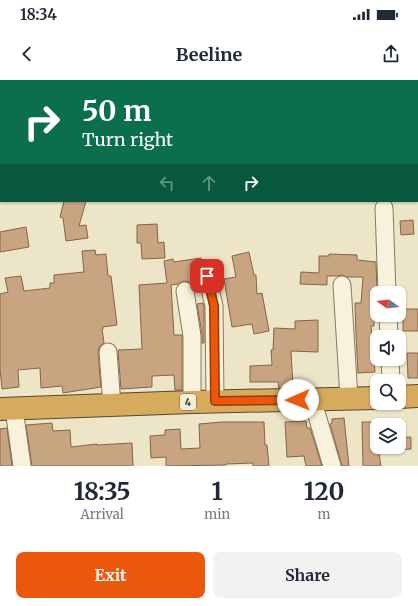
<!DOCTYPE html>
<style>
body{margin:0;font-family:Merriweather,serif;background:#f2f2f3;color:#1f2937;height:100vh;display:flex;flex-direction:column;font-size:15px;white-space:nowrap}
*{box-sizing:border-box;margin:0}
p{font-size:13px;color:#747a83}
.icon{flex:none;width:22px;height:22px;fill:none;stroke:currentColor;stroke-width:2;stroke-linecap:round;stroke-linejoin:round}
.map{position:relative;height:386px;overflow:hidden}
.panel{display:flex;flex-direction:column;background:#fff;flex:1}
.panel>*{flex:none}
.hud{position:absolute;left:0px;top:0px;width:418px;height:122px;box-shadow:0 1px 3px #0004;background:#0b6e4f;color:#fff;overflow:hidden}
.needle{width:26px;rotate:285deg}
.fabs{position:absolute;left:370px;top:206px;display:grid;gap:8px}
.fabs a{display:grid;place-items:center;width:36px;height:36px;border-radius:8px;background:#fff;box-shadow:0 1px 3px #0004;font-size:20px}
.pin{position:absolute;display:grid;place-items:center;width:34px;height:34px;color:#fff;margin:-17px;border-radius:8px;box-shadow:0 2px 6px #0006}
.me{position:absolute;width:44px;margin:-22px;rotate:269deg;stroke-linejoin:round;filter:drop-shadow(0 0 3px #0008)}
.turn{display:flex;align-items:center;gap:14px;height:84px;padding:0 16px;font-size:18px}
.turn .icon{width:52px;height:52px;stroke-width:2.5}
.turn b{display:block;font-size:28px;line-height:34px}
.lanes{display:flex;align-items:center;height:38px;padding:0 16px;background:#0003;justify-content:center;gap:20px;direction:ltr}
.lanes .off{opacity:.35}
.eta{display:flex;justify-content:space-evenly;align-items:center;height:68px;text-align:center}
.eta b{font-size:24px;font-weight:700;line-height:28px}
.cta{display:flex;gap:8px;margin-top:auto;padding:8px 16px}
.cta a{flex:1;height:46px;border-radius:8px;background:#ea580c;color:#fff;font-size:16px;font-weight:700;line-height:46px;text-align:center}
.cta a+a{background:#f2f2f3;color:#1f2937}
.status{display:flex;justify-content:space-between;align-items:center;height:28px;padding:0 20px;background:#fff;direction:ltr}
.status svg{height:11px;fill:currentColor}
header{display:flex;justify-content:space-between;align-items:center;height:52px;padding:0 16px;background:#fff;font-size:18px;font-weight:700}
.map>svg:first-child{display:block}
</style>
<div class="status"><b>18:34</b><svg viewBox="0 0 49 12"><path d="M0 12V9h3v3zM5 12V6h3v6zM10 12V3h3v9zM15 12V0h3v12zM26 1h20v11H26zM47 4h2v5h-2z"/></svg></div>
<header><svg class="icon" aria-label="back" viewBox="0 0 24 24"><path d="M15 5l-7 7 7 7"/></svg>Beeline<svg class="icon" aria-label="share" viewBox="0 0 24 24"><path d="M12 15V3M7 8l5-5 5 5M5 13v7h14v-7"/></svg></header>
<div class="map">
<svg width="418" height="386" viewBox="0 0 418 386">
<rect width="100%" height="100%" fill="#ede5c8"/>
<g fill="#c9a480" stroke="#866445">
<polygon points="64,121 86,121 79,146 86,145 88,158 66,161 63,138 60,137"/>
<polygon points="413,140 414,154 401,155 400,141"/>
<polygon points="157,144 158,163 164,162 165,178 142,179 141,163 137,163 137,145"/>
<polygon points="26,147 29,167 0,172 0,152"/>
<polygon points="95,170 96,175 106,174 108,196 111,196 117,245 103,247 103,249 102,249 104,263 99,267 98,273 101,307 63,313 62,306 41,308 40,288 18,290 19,307 2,309 0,289 0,214 8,212 5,198 21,196 24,211 50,208 50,203 54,203 54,195 84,192 82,171"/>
<polygon points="249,172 254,195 256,195 257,214 262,213 269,251 254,254 252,244 232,247 224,199 236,197 232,176"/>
<polygon points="329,174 357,175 357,180 376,182 377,209 377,211 374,211 374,246 371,246 375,292 358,293 356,255 355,223 361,223 363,197 347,197 342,195 337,196 327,196 327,205 300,204 301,192 319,193 319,176 329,176"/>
<polygon points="201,178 202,187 200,189 198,193 198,200 189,202 183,201 178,204 171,205 174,255 182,255 182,310 175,310 174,295 152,296 152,307 121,309 118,270 142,269 139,205 167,203 164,181 173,179 174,182"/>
<polygon points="203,223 204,227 204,263 202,263 202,254 197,224"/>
<rect x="403" y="229" width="15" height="22"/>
<polygon points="318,240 318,272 291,271 293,307 279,308 278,302 250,302 250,286 272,285 271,270 273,270 274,248 295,249 295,241"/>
<polygon points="407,273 418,273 418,298 408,298"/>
<polygon points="344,338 349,386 342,386 330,344 332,343 332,339"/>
<polygon points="306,341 307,348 310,348 322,386 306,386 304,376 287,377 285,342"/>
<polygon points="222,342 264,342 265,365 267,365 269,386 253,386 253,383 226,384 226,385 166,386 166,377 151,378 150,356 165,355 165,350 180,349 181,369 200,368 199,344"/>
<polygon points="362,342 374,342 374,355 376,355 377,367 378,367 381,386 363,386"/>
<polygon points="52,343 53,351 70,350 71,367 97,364 97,365 132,363 133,386 32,386 26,345"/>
<polygon points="7,348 12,386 0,386 0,349"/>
<polygon points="411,357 411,369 399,370 399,358"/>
</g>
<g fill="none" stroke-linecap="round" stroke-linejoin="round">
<g stroke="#88785e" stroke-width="19">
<g id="minor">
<polyline points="384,128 387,213"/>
<polyline points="207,196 214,226 215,321"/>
<polyline points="342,205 349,318"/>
<polyline points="185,211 192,256 192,322"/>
<polyline points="388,235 389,257"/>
<polyline points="108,272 112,325"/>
<polyline points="390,279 391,301"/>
<polyline points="312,319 332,386"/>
<polyline points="14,329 22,386"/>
</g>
</g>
<g stroke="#564632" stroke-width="24">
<g id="highway">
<polyline points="399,317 418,316"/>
<polyline points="0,329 192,322 377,318"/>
</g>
</g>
<use href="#minor" stroke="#f8f1db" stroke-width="17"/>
<use href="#highway" stroke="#d7ab5e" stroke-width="22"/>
</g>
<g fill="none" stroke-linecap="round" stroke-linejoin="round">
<g stroke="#983908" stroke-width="10">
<polyline id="route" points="207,196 214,226 215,321 298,320"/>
</g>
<use href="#route" stroke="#ea580c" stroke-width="7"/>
</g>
<g text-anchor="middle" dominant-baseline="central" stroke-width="3.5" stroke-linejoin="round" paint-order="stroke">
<rect fill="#f4eed8" stroke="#716858" stroke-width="1" x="180" y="314" width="16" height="16" rx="3"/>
<g font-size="10" font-weight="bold" fill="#392e21">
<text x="188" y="322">4</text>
</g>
</g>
</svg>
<div class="fabs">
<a><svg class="needle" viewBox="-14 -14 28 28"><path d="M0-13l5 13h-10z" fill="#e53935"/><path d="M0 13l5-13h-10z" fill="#747a83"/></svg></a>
<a><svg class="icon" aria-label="sound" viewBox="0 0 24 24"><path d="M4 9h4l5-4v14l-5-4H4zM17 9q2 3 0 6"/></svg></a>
<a><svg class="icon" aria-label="search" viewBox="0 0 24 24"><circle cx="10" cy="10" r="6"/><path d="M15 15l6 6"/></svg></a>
<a><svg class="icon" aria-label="layers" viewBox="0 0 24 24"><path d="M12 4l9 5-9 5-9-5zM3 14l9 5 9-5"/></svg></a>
</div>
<div class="pin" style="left:207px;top:196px;background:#d93025"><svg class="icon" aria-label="arrive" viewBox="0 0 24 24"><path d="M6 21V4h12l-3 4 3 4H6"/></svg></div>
<svg class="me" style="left:298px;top:320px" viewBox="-20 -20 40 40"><circle r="19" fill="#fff"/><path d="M0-13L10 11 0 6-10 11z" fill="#ea580c"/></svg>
<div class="hud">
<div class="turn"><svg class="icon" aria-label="right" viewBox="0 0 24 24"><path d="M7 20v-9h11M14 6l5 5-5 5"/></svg><div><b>50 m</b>Turn right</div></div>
<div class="lanes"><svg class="icon off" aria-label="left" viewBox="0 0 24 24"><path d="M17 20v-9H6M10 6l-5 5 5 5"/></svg><svg class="icon off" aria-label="ahead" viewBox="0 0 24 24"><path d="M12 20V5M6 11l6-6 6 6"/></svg><svg class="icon" aria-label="right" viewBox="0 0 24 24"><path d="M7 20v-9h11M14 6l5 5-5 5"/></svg></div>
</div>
</div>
<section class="panel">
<div class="eta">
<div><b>18:35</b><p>Arrival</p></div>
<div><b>1</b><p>min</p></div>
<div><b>120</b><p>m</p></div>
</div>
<div class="cta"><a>Exit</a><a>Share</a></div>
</section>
